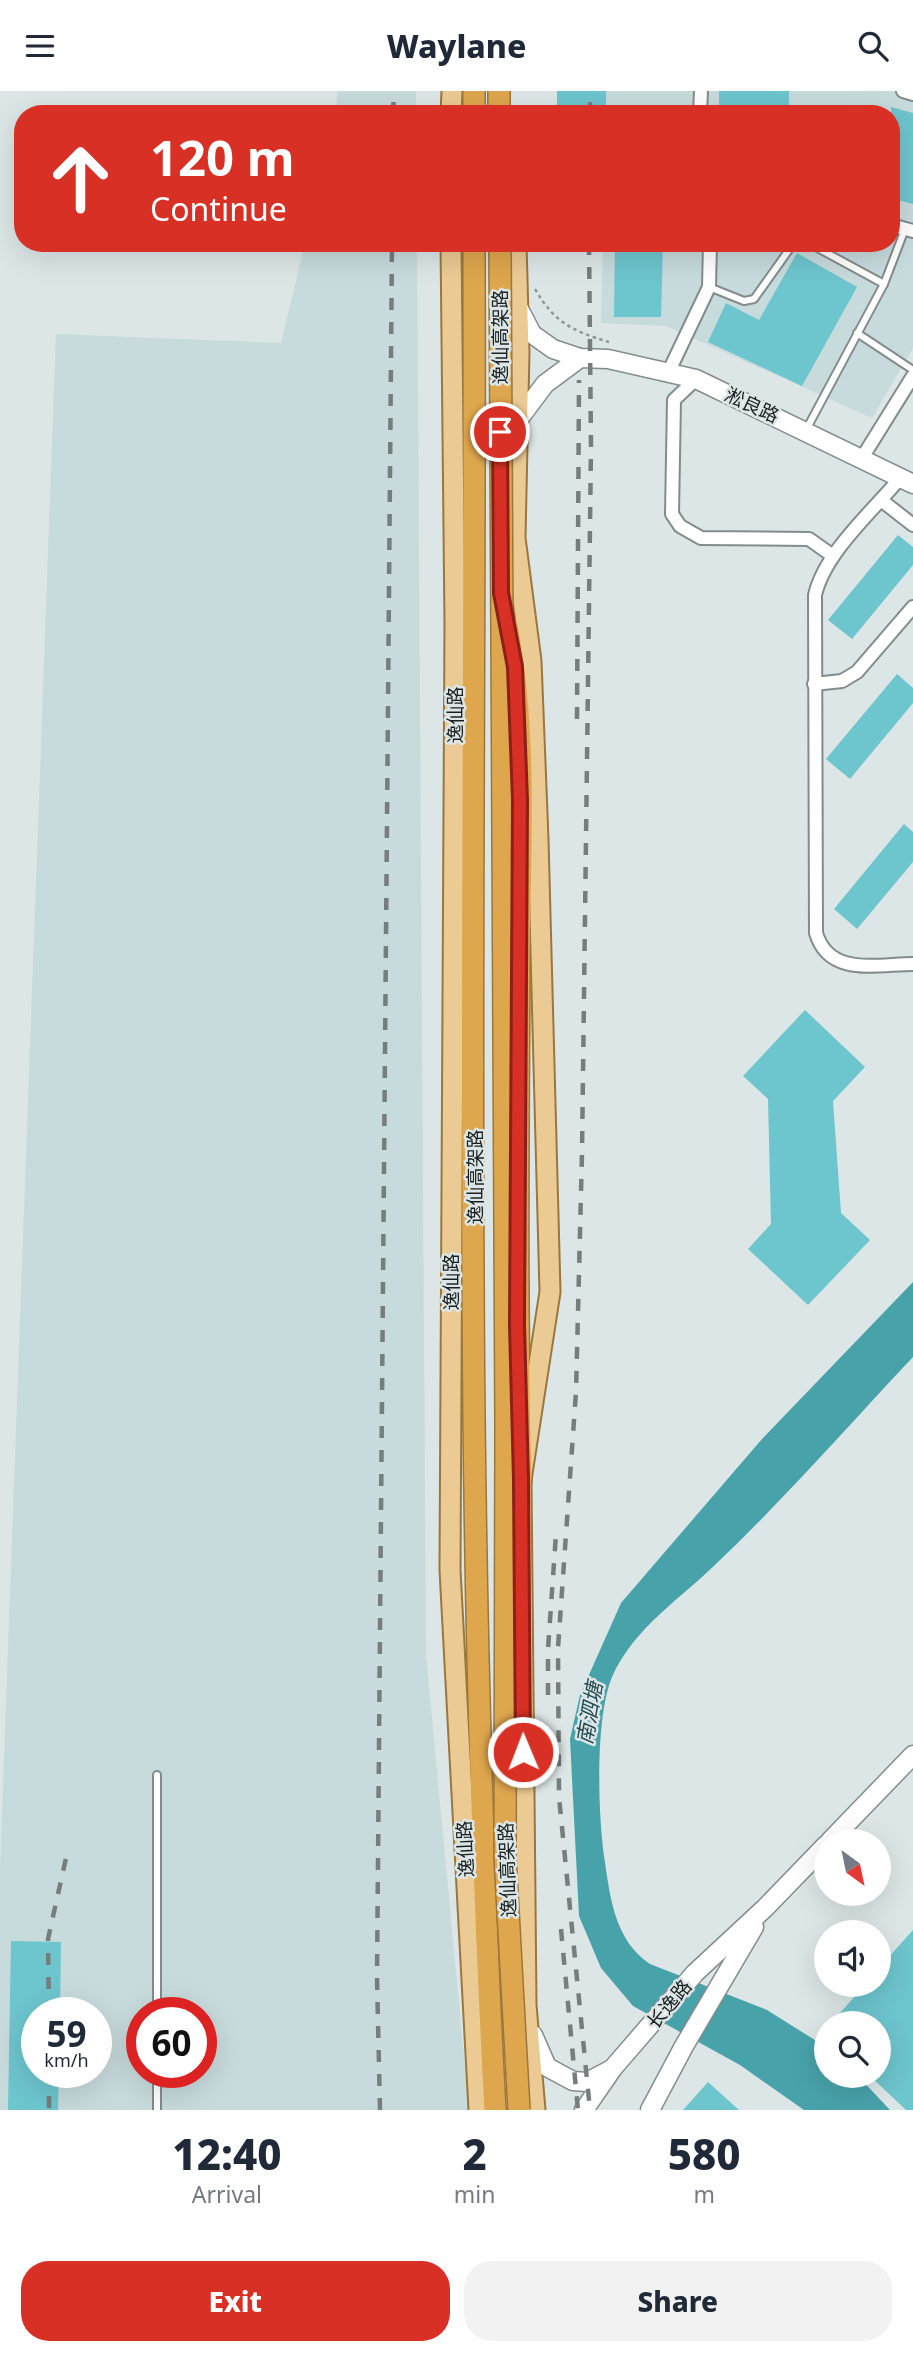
<!DOCTYPE html>
<meta charset="utf-8">
<style>
body{margin:0;font-family:"Noto Sans","Noto Sans SC",sans-serif;background:#f2f2f3;color:#1f2937;height:100vh;display:flex;flex-direction:column;font-size:26px;white-space:nowrap}
*{box-sizing:border-box;margin:0}
p{font-size:23px;color:#747a83}
.icon{flex:none;width:38px;height:38px;fill:none;stroke:currentColor;stroke-width:2;stroke-linecap:round;stroke-linejoin:round}
.map{position:relative;height:2019px;overflow:hidden}
.sheet{display:flex;flex-direction:column;background:#fff;flex:1}
.sheet>*{flex:none}
.banner{position:absolute;left:14px;top:14px;width:886px;height:147px;border-radius:28px;box-shadow:0 7px 28px #0002;background:#d93025;color:#fff;overflow:hidden}
.needle{width:46px;rotate:147deg}
.tools{position:absolute;left:814px;top:1738px;display:grid;gap:14px}
.tools a{display:grid;place-items:center;width:77px;height:77px;border-radius:50%;background:#fff;box-shadow:0 7px 28px #0002;font-size:35px}
.speed{position:absolute;left:21px;top:1906px;display:flex;gap:14px;font-size:35px;font-weight:700;text-align:center}
.speed>*{display:grid;place-content:center;width:91px;height:91px;border-radius:50%;background:#fff;box-shadow:0 7px 28px #0002;line-height:1}
.speed small{font-size:18px;font-weight:400}
.speed .limit{border:10px solid #d22;background:#fff;color:#111}
.pin{position:absolute;display:grid;place-items:center;width:60px;height:60px;color:#fff;margin:-30px;border:4px solid #fff;border-radius:50%;box-shadow:0 2px 7px #0007}
.me{position:absolute;width:77px;margin:-38px;rotate:359deg;stroke-linejoin:round;filter:drop-shadow(0 0 5px #0008)}
.turn{display:flex;align-items:center;gap:24px;height:147px;padding:0 21px;font-size:32px}
.turn .icon{width:91px;height:91px;stroke-width:2.5}
.turn b{display:block;font-size:49px;line-height:60px}
.eta{display:flex;justify-content:space-evenly;align-items:center;height:119px;text-align:center}
.eta b{font-size:42px;font-weight:800;line-height:49px}
.primary-button{display:flex;gap:14px;margin-top:auto;padding:14px 21px}
.primary-button a{flex:1;height:80px;border-radius:28px;background:#d93025;color:#fff;font-size:28px;font-weight:800;line-height:80px;text-align:center}
.primary-button a+a{background:#f2f2f3;color:#1f2937}
header{display:flex;justify-content:space-between;align-items:center;height:91px;padding:0 21px;background:#fff;font-size:32px;font-weight:800}
.map>svg:first-child{display:block}
</style>
<header><svg class="icon" aria-label="menu" viewBox="0 0 24 24"><path d="M4 6h16M4 12h16M4 18h16"/></svg>Waylane<svg class="icon" aria-label="search" viewBox="0 0 24 24"><circle cx="10" cy="10" r="6"/><path d="M15 15l6 6"/></svg></header>
<div class="map">
<svg width="913" height="2019" viewBox="0 0 913 2019">
<rect width="100%" height="100%" fill="#dce6e7"/>
<g fill="#c7dadc" fill-rule="evenodd">
<polygon points="337,0 416,0 416,23 336,23"/>
<polygon points="606,0 913,0 913,257 872,327 666,235 601,232 603,152 891,152 891,23 606,23"/>
<path d="M 305,152 L 417,152 L 426,1564 L 469,2019 L 0,2019 L 0,1777 L 56,243 L 281,252 ZM 37,1922 L 96,1922 L 96,1981 L 37,1981 ZM 142,1922 L 201,1922 L 201,1981 L 142,1981 Z"/>
</g>
<path fill="#48a2aa" d="M 913,1191 L 913,1266 C 849,1334 787,1405 719,1470 C 682,1507 634,1536 612,1586 C 595,1627 598,1721 604,1765 C 610,1805 614,1849 650,1873 L 767,1919 L 826,1956 L 826,1984 L 858,1985 L 890,2019 L 804,2019 L 740,1974 L 633,1915 L 601,1877 L 579,1825 L 570,1648 L 580,1604 L 621,1512 L 762,1348 Z"/>
<g fill="#6dc5ce">
<rect x="557" y="0" width="49" height="23"/>
<rect x="719" y="0" width="70" height="23"/>
<polygon points="891,16 913,22 913,113 891,107"/>
<polygon points="615,152 663,152 661,226 614,226"/>
<polygon points="797,162 857,196 802,295 708,251 726,212 759,229"/>
<polygon points="898,444 913,456 913,474 852,548 828,529"/>
<polygon points="897,583 913,597 913,612 850,688 826,668"/>
<polygon points="904,733 913,741 913,771 857,838 834,818"/>
<polygon points="805,919 865,976 833,1010 841,1122 870,1149 808,1214 748,1158 771,1133 768,1008 743,985"/>
<polygon points="913,1839 913,2019 906,2019 869,1984 878,1984 878,1932 831,1932 865,1894 878,1894 878,1878"/>
<polygon points="11,1850 61,1851 60,1922 37,1922 37,1981 59,1981 58,2019 8,2019"/>
<polygon points="708,1991 739,2019 683,2019"/>
</g>
<g fill="none" stroke-linecap="round" stroke-linejoin="round">
<g stroke="#838c8d" stroke-width="10">
<g id="lane">
<polyline points="709,196 744,210 754,208 791,156 801,153 812,154 884,193"/>
<polyline points="857,242 913,279"/>
<polyline points="806,339 884,193 905,138"/>
<polyline points="157,1684 157,1922"/>
<polyline points="157,2019 157,1981"/>
</g>
</g>
<g stroke="#838c8d" stroke-width="16">
<g id="street">
<polyline points="903,0 913,3"/>
<polyline points="700,23 701,0"/>
<polyline points="891,134 913,140"/>
<polyline points="669,280 709,196 710,152"/>
<polyline points="696,288 674,309 672,423 680,435 701,447 809,448 833,465"/>
<polyline points="862,367 913,285"/>
<path d="M 901,386 C 873,420 825,461 815,504 L 816,842 C 829,886 877,873 913,873"/>
<polyline points="881,409 913,434"/>
<polyline points="814,593 842,590 857,581 913,516"/>
</g>
</g>
<g stroke="#838c8d" stroke-width="21">
<g id="secondary">
<polyline points="519,218 532,243 553,258 580,267 608,268 696,288 913,393"/>
<polyline points="518,329 545,293 580,267"/>
<polyline points="830,1750 913,1664"/>
<polyline points="533,1944 547,1976 573,1990 587,1991 610,1979"/>
<polyline points="584,2019 613,1977 695,1882 765,1817 826,1754"/>
<polyline points="650,2019 684,1955 754,1836"/>
</g>
</g>
<g stroke="#9a773d" stroke-width="23">
<g id="primary">
<polyline points="451,23 452,0"/>
<polyline points="451,152 455,533 450,1479 479,2019"/>
<polyline points="516,152 519,261 515,447 531,570 538,748 550,1201 521,1389 526,1914 535,2019"/>
</g>
</g>
<g stroke="#9a773d" stroke-width="24">
<g id="highway">
<polyline points="474,0 474,23"/>
<path d="M 474,152 C 476,774 461,1398 495,2019"/>
<path d="M 507,535 C 528,645 520,762 519,874 C 518,1046 516,1218 521,1389"/>
</g>
</g>
<path stroke="#8f9798" stroke-width="2.5" stroke-dasharray="3.5 3.5" stroke-linecap="butt" d="M 535,198 C 554,231 572,240 609,251"/>
<use href="#lane" stroke="#fff" stroke-width="6"/>
<use href="#street" stroke="#fff" stroke-width="12"/>
<use href="#secondary" stroke="#fff" stroke-width="18"/>
<use href="#primary" stroke="#ebca94" stroke-width="19"/>
<use href="#highway" stroke="#dea64d" stroke-width="21"/>
<g stroke="#767d7d" stroke-width="4.5" stroke-dasharray="12 12" stroke-linecap="butt">
<polyline points="393,23 394,0"/>
<polyline points="590,23 590,0"/>
<polyline points="589,152 591,355 582,1062 576,1301 558,1557 559,1706 590,2019"/>
<polyline points="577,628 579,289"/>
<polyline points="548,1604 548,1558 556,1443"/>
<polyline points="561,1838 578,2019"/>
<polyline points="49,1922 48,1848 66,1767"/>
<polyline points="49,1981 49,2019"/>
<polyline points="380,2019 377,1886 392,152"/>
</g>
<g stroke="#9a773d" stroke-width="24" stroke-linecap="butt">
<g id="highway-bridge">
<polyline points="499,0 499,23"/>
<polyline points="500,152 506,1336 505,1766 519,2019"/>
</g>
</g>
<use href="#highway-bridge" stroke="#dea64d" stroke-width="21"/>
</g>
<g fill="none" stroke-linecap="round" stroke-linejoin="round">
<g stroke="#8d1f18" stroke-width="18">
<polyline id="route" points="500,341 501,502 515,576 520,709 517,1234 521,1389 523,1661"/>
</g>
<use href="#route" stroke="#d93025" stroke-width="12"/>
</g>
<g text-anchor="middle" dominant-baseline="central" stroke-width="5" stroke-linejoin="round" paint-order="stroke">
<g font-size="19" fill="#1b1f1f" stroke="#dce6e7">
<text transform="translate(500 246) rotate(-90)">逸仙高架路</text>
<text transform="translate(752 314) rotate(25)">淞良路</text>
<text transform="translate(455 624) rotate(-90)">逸仙路</text>
<text transform="translate(475 1086) rotate(-90)">逸仙高架路</text>
<text transform="translate(451 1191) rotate(-90)">逸仙路</text>
<text transform="translate(465 1758) rotate(-93)">逸仙路</text>
<text transform="translate(507 1779) rotate(-92)">逸仙高架路</text>
<text transform="translate(669 1913) rotate(-50)">长逸路</text>
</g>
<g font-size="21" font-style="italic" fill="#234c50" stroke="#dce6e7">
<text transform="translate(589 1622) rotate(-80)">南泗塘</text>
</g>
</g>
</svg>
<div class="tools">
<a><svg class="needle" viewBox="-14 -14 28 28"><path d="M0-13l5 13h-10z" fill="#e53935"/><path d="M0 13l5-13h-10z" fill="#747a83"/></svg></a>
<a><svg class="icon" aria-label="sound" viewBox="0 0 24 24"><path d="M4 9h4l5-4v14l-5-4H4zM17 9q2 3 0 6"/></svg></a>
<a><svg class="icon" aria-label="search" viewBox="0 0 24 24"><circle cx="10" cy="10" r="6"/><path d="M15 15l6 6"/></svg></a>
</div>
<div class="speed"><div>59<small>km/h</small></div><div class="limit">60</div></div>
<div class="pin" style="left:500px;top:341px;background:#d93025"><svg class="icon" aria-label="arrive" viewBox="0 0 24 24"><path d="M6 21V4h12l-3 4 3 4H6"/></svg></div>
<svg class="me" style="left:523px;top:1661px" viewBox="-20 -20 40 40"><circle r="17" fill="#d93025" stroke="#fff" stroke-width="3"/><path d="M0-11L8 9 0 5-8 9z" fill="#fff"/></svg>
<div class="banner">
<div class="turn"><svg class="icon" aria-label="ahead" viewBox="0 0 24 24"><path d="M12 20V5M6 11l6-6 6 6"/></svg><div><b>120 m</b>Continue</div></div>
</div>
</div>
<section class="sheet">
<div class="eta">
<div><b>12:40</b><p>Arrival</p></div>
<div><b>2</b><p>min</p></div>
<div><b>580</b><p>m</p></div>
</div>
<div class="primary-button"><a>Exit</a><a>Share</a></div>
</section>
